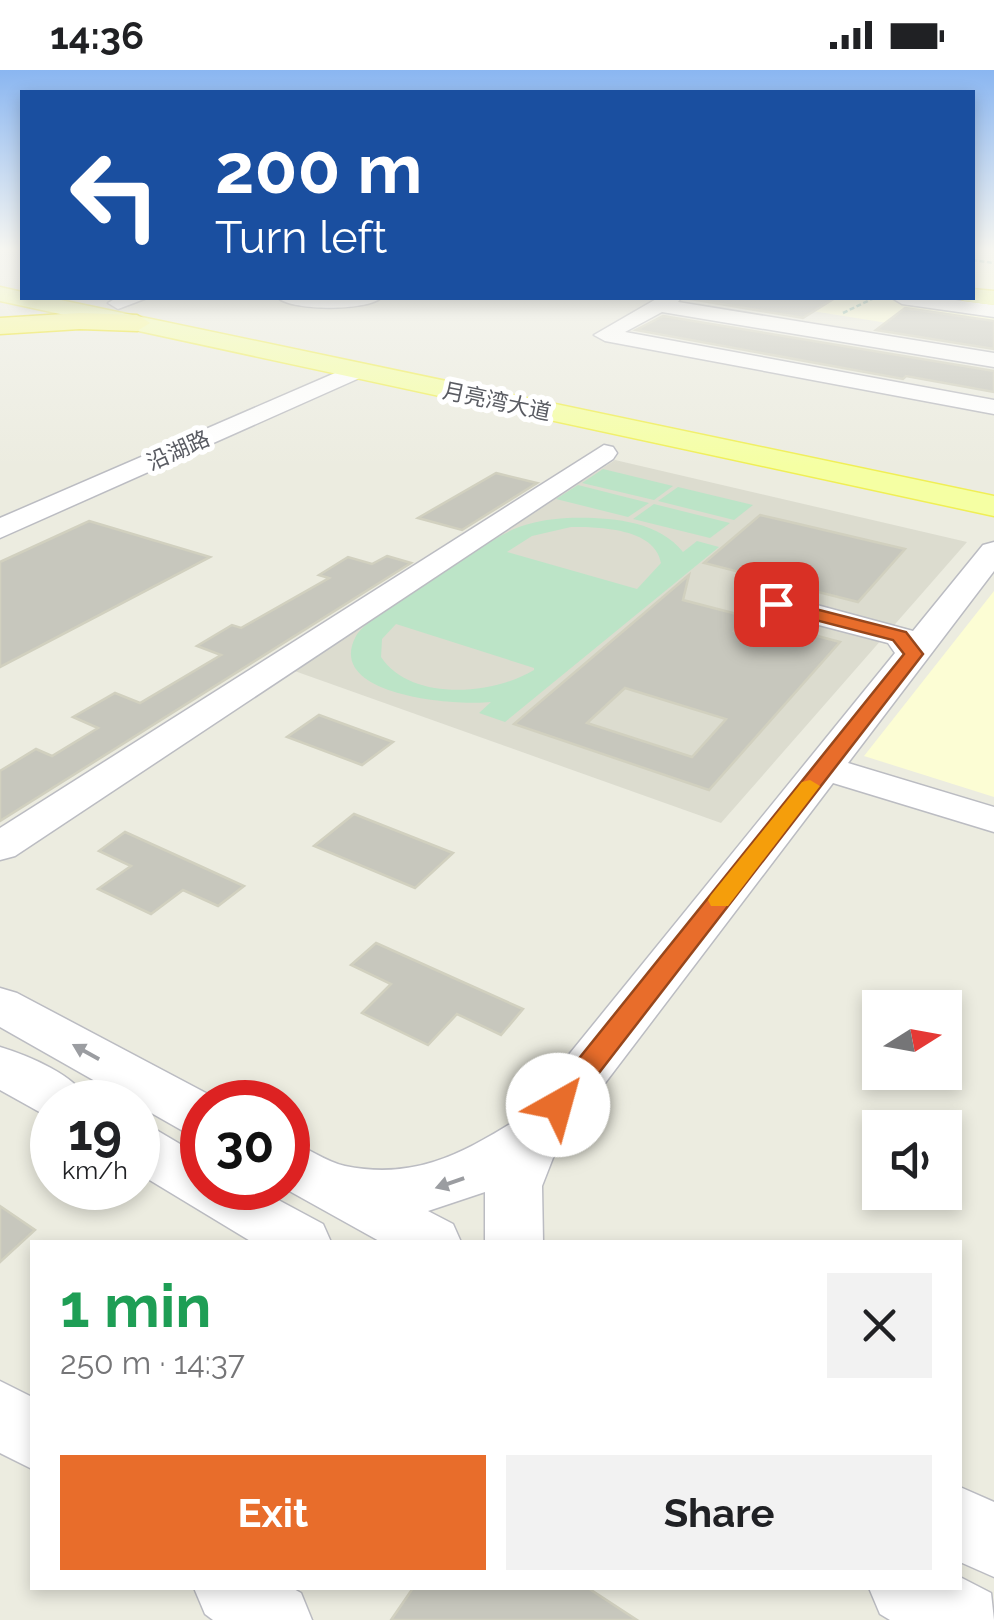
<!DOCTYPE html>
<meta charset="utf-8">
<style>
body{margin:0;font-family:Raleway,"Noto Sans SC",sans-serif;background:#f2f2f2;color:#202124;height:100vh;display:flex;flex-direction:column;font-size:38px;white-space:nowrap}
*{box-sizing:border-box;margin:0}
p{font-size:32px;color:#757577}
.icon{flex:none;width:55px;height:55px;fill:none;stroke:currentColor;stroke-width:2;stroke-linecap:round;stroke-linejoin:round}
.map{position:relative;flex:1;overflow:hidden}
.side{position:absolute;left:30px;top:1170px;width:932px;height:350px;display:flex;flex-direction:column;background:#fff;border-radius:0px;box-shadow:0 5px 15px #0003}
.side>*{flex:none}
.top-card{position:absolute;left:20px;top:20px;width:955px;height:210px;border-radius:0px;box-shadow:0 5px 15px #0003;background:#1a4fa0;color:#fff;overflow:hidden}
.needle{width:65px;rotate:79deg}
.fabs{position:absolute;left:862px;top:920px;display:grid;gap:20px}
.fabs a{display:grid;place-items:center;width:100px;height:100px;border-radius:0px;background:#fff;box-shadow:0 5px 15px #0003;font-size:50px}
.speed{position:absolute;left:30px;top:1010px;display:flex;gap:20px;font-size:50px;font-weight:700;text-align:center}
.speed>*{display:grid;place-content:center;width:130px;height:130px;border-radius:50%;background:#fff;box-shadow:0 5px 15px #0003;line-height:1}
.speed small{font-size:25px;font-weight:400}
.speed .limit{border:15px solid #d22;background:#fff;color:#111}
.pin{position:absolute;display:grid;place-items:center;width:85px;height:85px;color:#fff;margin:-42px;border-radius:20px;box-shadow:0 5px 15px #0006}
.me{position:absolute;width:110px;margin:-55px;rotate:38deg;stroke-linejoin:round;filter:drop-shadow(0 0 8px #0008)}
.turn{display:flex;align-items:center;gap:35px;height:210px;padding:0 30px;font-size:45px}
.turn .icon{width:130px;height:130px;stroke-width:2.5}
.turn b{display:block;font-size:70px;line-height:85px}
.round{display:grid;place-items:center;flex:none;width:105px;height:105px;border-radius:0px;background:#f2f2f2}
.summary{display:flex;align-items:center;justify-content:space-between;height:170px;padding:0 30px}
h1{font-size:60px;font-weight:700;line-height:75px;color:#1e9e55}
.primary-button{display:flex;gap:20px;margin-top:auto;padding:20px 30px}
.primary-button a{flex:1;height:115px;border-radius:0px;background:#e86d2b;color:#fff;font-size:40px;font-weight:700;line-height:115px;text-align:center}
.primary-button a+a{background:#f2f2f2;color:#202124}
.status{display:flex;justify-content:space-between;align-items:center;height:70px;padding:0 50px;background:#fff;direction:ltr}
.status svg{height:28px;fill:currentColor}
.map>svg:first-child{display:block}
</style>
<div class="status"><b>14:36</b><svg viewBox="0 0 49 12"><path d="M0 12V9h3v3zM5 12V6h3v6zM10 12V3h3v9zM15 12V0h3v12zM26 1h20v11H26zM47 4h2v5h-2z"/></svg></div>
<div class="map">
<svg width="994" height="1550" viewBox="0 0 994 1550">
<rect width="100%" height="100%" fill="#ecece0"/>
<g fill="#fcfdd4">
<polygon points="973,180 994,180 994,270 730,228 972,228"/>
<polygon points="994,521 994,727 864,686"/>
</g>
<polygon fill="#dcdccf" points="615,390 967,472 721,753 289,599"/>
<g fill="#bce4c7" fill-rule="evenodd">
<polygon points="603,399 673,416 654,430 582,413"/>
<polygon points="578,415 649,433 628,447 556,429"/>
<polygon points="678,417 753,435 734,450 658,431"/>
<polygon points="654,434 730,453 710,468 633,449"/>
<path d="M 567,448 C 605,447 657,449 683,482 L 697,471 L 719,477 L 505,652 L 479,643 L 491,632 C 460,636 323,627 356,566 C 366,546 489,470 514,459 C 531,452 549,449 567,448 ZM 571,457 C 599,457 655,458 661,493 L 637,519 L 507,482 L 532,466 ZM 396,554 L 534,598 L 534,600 C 493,625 411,632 381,587 L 382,569 Z"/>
</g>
<g fill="#c7c7bd" stroke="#d1d0bf" stroke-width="2.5" fill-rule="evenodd">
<polygon points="685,228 835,228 803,248"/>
<polygon points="905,238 994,251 994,279 876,260"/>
<polygon points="663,246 994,301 994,322 906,306 903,309 636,260"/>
<polygon points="496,403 537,413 462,460 418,448"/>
<polygon points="760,445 786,451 905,479 858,532 704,493"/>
<polygon points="89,451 210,487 0,597 0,492"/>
<polygon points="387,486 411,493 0,751 0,701 36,679 52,686 98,658 73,647 115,623 140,633 221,585 197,576 232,555 241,558 329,508 319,505 348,487 372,494"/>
<path d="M 689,505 L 683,530 L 748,547 L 734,561 L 789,576 L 802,562 L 840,572 L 709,720 L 514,654 ZM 625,618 L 726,649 L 692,687 L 587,653 Z"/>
<polygon points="319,645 393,672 362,695 287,667"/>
<polygon points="354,744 453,783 415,818 314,776"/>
<polygon points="125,762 200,796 244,816 218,836 183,820 151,844 98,819 131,796 99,781"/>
<polygon points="376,873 456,909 523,939 501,965 457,944 428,975 362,943 391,914 351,895"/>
<polygon points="0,1136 35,1160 0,1192"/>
<polygon points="413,1518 588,1518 637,1550 391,1550"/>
</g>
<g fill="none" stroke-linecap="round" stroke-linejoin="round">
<g stroke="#bbbcc2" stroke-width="3">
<g id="minor">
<polygon points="147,228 118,239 108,233 116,228"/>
<path d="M 278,228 L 381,228 C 365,241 294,241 278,228 Z"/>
<polygon points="658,228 681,228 678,232 994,283 994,297 662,242 625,262 994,330 994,344 605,271 594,265"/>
<polygon points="892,228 940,228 994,235 994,247 902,234"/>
<polygon points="356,294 364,296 367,301 364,306 0,468 0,448"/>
<polygon points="604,375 613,377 617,383 613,389 15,786 0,790 0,758"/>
<path d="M 994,472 L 994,501 L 848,693 L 994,737 L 994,762 L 833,713 L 558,1075 L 542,1116 L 543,1172 L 485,1172 L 485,1122 L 428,1141 L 453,1154 L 461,1172 L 381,1172 L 284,1118 L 288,1118 L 288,1071 C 307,1077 326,1092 345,1096 C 413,1110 460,1085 515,1051 L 895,583 L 888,573 L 765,541 L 760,534 L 765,527 L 776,524 L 913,561 L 983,475 Z"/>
<polygon points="0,918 17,923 221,1031 202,1032 202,1066 183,1061 0,957"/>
<path d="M 0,977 C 29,986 76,1005 89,1032 L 52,1032 L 52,1049 L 0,1020 Z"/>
<polygon points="138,1054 158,1061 202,1087 202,1118 256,1118 323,1154 331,1172 252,1172 138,1103"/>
<polygon points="0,1311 32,1327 32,1399 0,1383"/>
<polygon points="960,1417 994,1432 994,1507 960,1492"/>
<polygon points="960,1507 991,1523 994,1550 890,1550 880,1544 869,1518 960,1518"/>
<polygon points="194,1518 292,1518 301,1523 312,1550 213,1550 205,1544"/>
</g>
</g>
<g stroke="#f0ef55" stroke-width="3">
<g id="major">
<polygon points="0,217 22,222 22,228 51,228 994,426 994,446 0,231"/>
<polygon points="972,219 994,221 994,235 964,231 961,228 972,228"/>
</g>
</g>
<g stroke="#ece201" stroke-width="3">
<polygon id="highway" points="80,243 137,245 150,253 137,261 80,259 0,264 0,248"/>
</g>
<g stroke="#96c5b0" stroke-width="2.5" stroke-dasharray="5 2.5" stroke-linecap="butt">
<polyline points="972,190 994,193"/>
<polyline points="843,243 874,228"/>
</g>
<use href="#minor" fill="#fff" fill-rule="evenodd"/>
<use href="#major" fill="#f5ffa3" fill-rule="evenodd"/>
<use href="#highway" fill="#fafc87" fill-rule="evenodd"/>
</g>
<defs><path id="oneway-solid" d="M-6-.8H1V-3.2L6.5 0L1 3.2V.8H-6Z" transform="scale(2.5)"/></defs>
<g fill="#9b9da1">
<use href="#oneway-solid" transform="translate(86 982) rotate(-151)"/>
<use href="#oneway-solid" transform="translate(450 1113) rotate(161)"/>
</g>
<linearGradient id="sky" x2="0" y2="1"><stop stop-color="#8ab6f1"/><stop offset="0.45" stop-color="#f6f6f1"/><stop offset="1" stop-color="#f6f6f1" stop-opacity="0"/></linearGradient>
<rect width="994" height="397" fill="url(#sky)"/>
<polygon fill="#e86d2b" stroke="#97471c" stroke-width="2.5" points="776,529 906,562 923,584 568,1043 558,1046 548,1043 544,1035 548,1027 904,584 893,570 769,538 767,534"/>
<polygon fill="#f59e0b" points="810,710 820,716 728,836 711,836 708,830 711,825 802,712"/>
<g text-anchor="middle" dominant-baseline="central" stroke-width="10" stroke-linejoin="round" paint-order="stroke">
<g font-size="22" fill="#595b62" stroke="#fff">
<text transform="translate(497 331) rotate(12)">月亮湾大道</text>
<text transform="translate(178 380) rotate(-24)">沿湖路</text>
</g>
</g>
</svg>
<div class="fabs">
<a><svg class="needle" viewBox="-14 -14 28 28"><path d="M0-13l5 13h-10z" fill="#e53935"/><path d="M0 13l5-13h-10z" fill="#757577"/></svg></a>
<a><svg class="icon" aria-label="sound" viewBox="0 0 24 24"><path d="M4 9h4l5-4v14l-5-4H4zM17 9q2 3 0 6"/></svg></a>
</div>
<div class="speed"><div>19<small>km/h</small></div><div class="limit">30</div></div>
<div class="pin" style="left:776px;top:534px;background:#d93025"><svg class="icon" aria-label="arrive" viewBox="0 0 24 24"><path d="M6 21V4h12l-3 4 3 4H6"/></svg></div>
<svg class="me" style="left:558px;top:1035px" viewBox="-20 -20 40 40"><circle r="19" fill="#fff"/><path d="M0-13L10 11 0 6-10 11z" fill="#e86d2b"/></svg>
<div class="top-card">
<div class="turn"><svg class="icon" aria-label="left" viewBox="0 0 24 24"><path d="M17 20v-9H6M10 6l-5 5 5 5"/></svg><div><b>200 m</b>Turn left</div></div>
</div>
<section class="side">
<div class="summary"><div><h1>1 min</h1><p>250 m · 14:37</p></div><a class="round"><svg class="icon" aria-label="close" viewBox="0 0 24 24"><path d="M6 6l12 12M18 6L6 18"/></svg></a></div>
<div class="primary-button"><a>Exit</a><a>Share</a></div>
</section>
</div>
